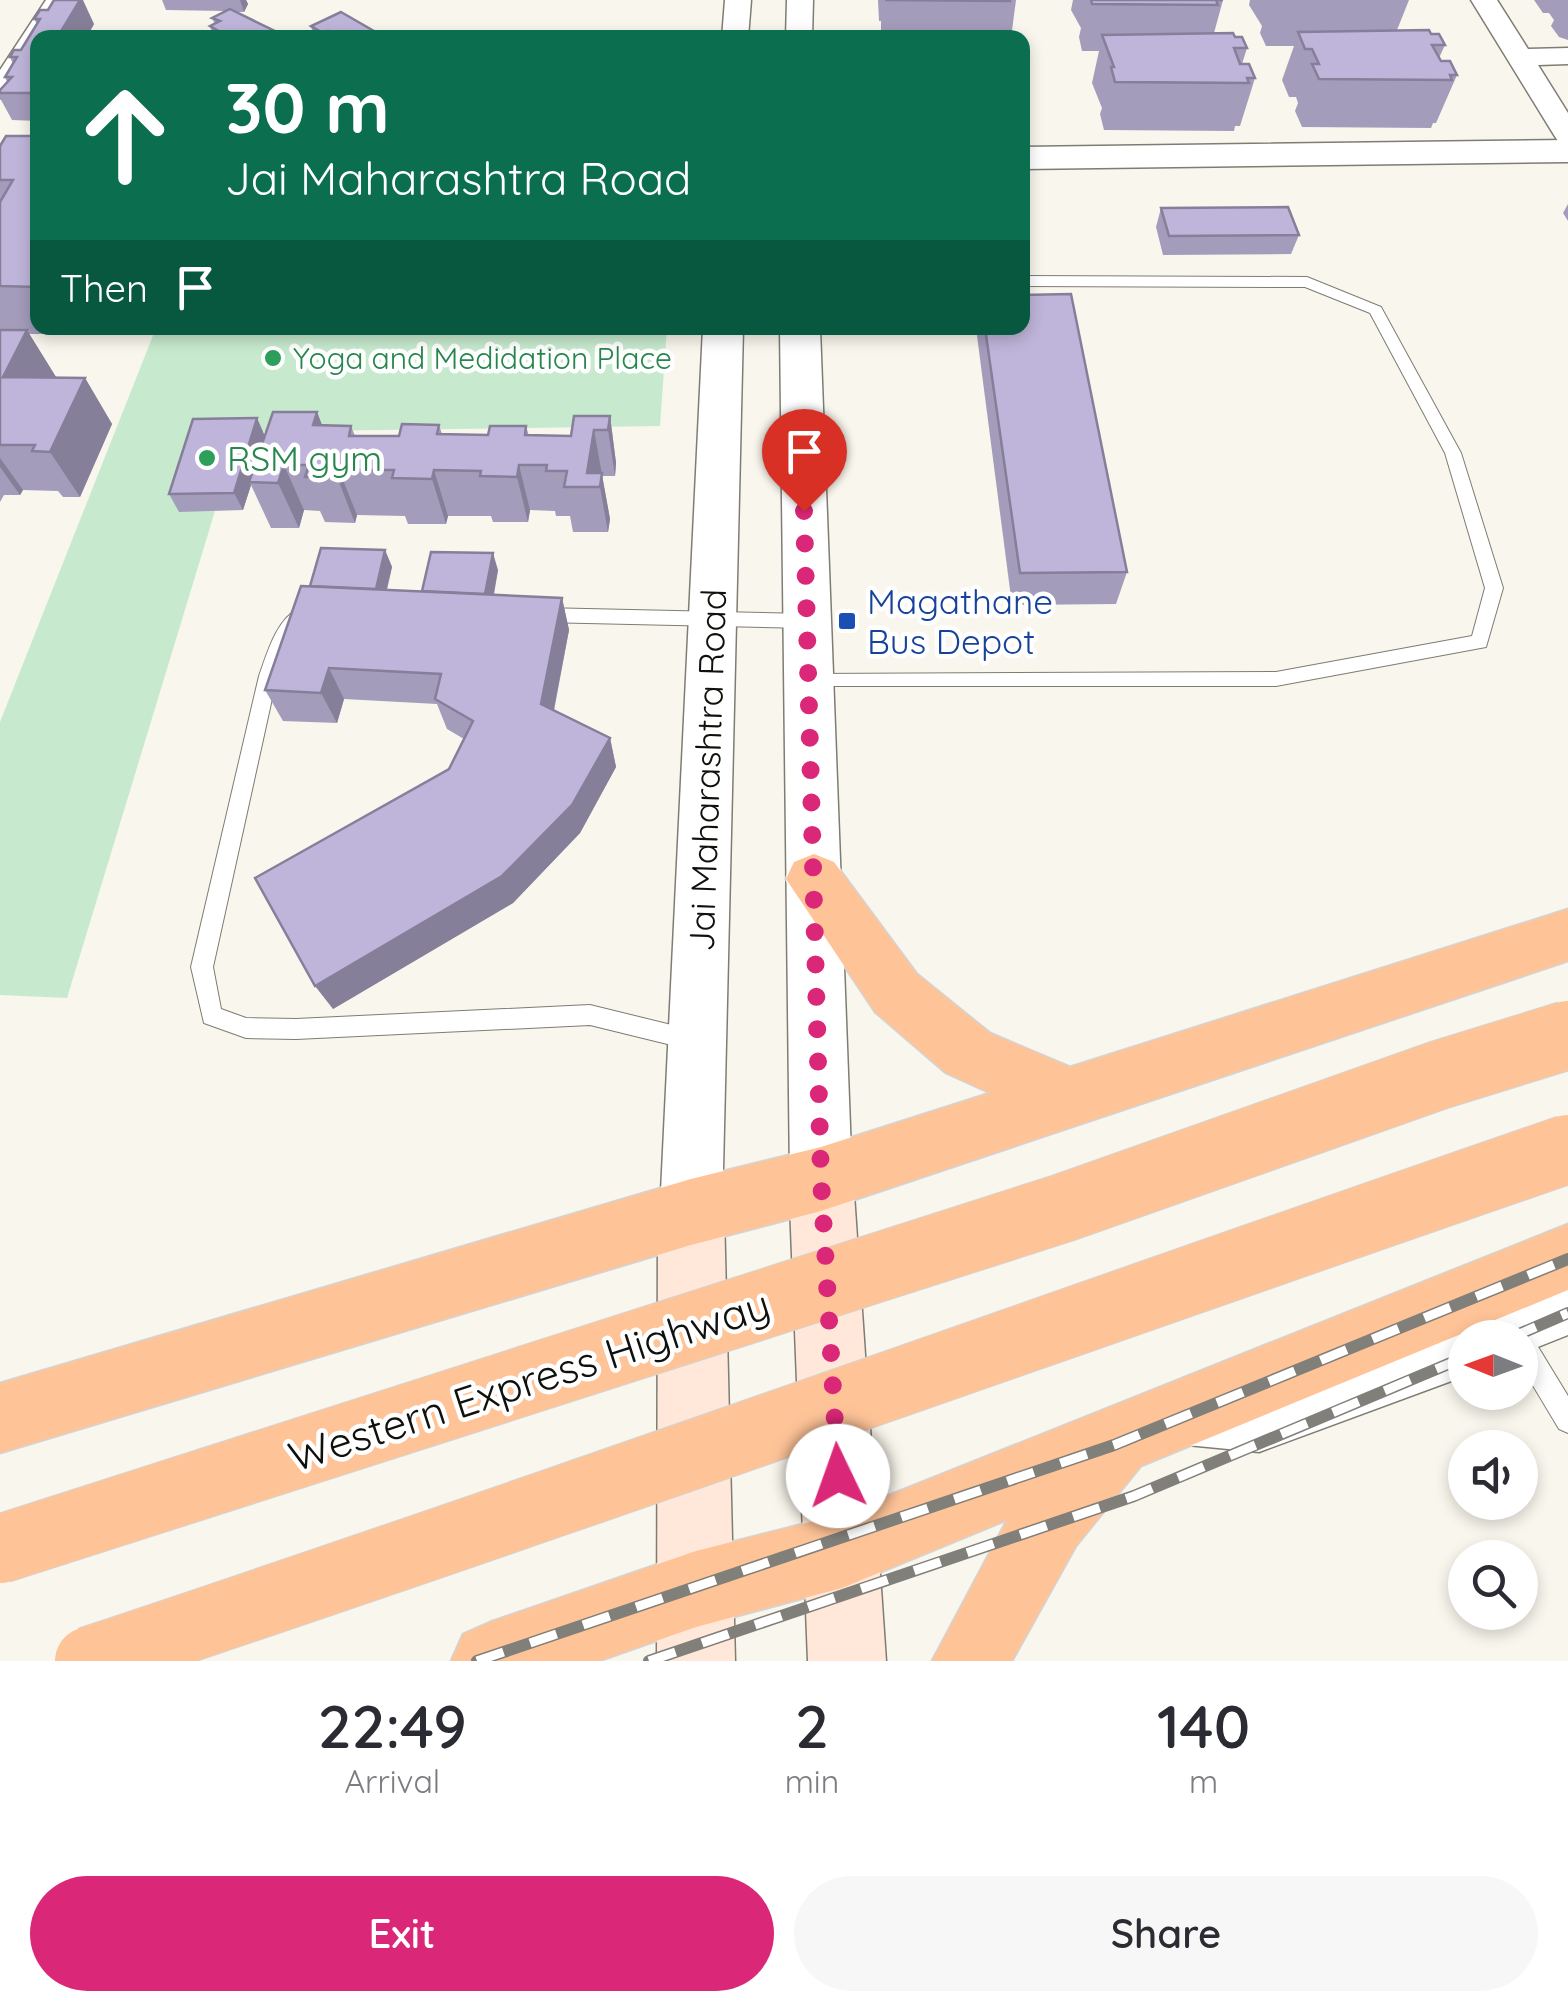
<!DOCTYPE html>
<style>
body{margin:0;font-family:Quicksand,sans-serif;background:#f7f7f7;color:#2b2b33;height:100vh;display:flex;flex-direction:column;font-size:38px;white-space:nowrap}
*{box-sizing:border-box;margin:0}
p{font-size:32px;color:#7c7c81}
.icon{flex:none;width:55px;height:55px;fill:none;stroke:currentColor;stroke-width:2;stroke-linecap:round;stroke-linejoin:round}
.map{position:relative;height:1661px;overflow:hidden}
.panel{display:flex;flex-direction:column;background:#fff;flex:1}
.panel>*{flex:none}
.top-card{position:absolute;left:30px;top:30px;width:1000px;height:305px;border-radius:20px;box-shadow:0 5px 15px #0003;background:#0b6e4f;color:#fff;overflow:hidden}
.needle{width:65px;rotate:271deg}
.fabs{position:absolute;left:1448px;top:1320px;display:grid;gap:20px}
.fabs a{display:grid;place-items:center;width:90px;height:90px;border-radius:50%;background:#fff;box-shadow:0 5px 15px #0003;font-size:50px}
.pin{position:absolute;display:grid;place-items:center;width:85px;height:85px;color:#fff;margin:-102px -42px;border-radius:50% 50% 50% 0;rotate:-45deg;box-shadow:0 0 10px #0007}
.pin .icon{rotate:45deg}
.me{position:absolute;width:110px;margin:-55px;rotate:357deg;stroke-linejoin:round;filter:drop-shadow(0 0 8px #0008)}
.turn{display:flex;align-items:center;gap:35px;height:210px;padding:0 30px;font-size:45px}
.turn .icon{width:130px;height:130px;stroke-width:2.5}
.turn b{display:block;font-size:70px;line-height:85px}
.then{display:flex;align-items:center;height:95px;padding:0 30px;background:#0003;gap:20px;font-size:38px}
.eta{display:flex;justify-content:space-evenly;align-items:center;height:170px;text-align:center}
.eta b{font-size:60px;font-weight:600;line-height:70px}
.primary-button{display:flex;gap:20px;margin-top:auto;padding:20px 30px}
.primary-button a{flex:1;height:115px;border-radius:60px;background:#db2777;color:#fff;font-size:40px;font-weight:600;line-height:115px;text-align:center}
.primary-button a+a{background:#f7f7f7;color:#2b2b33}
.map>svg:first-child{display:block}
</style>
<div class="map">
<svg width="1568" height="1661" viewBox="0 0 1568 1661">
<rect width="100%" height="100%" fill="#f9f6ed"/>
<polygon fill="#c7eace" points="156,328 667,328 660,426 239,432 67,998 0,995 0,722"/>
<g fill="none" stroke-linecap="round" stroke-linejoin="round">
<g stroke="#7e7c73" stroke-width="2">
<g id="service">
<polygon points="1022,276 1307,277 1381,307 1461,453 1503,588 1486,647 1276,686 802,686 800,681 802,676 809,674 1276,672 1472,636 1485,588 1445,453 1370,313 1305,287 1022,286"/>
<polygon points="542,608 807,614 816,621 807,628 542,622 533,615"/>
<path d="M 298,609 L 307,616 L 289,643 L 277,676 L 213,967 L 221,1009 L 246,1018 L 296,1019 L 590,1005 L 696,1031 L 704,1034 L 707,1041 L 704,1048 L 696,1051 L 590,1025 L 296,1039 L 246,1038 L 204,1023 L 191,967 L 259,676 C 267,654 276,620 298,609 Z"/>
<polygon points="1520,1329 1529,1332 1568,1396 1568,1433 1559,1429 1520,1364 1520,1338 1509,1338 1511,1332"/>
</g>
</g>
<g stroke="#7e7c73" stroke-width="3">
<g id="minor">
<polygon points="46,0 72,0 47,38 38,38 38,53 10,96 0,98 0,70"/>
<polygon points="725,0 751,0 748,38 722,38"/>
<polygon points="787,0 813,0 812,38 786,38"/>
<polygon points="1471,0 1497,0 1528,49 1568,48 1568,64 1538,65 1568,113 1568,143 1558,141 1554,135"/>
</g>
</g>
<g stroke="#7e7c73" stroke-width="3">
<g id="tertiary">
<polygon points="1568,140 1568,162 1022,169 1022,147"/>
<polygon points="703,328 743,328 722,1212 713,1234 691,1243 669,1234 660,1212"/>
<polygon points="780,328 820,328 852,1179 843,1201 821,1210 799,1201 790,1179"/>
<polygon points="1568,1271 1568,1335 1520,1354 1520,1338 1465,1338 1465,1376 1259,1452 1187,1445 1163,1435 1153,1411 1163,1387 1187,1377 1259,1384"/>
</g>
</g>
<g stroke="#7e7c73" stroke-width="3">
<g id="secondary">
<polygon points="821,1147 844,1156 853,1179 886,1661 808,1661 789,1179 798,1156"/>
<polygon points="691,1179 714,1189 724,1212 735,1661 657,1661 658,1212 668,1189"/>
</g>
</g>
<g stroke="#d4d4d3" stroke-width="3">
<g id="trunk">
<polygon points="814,854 834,862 917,974 990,1033 1070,1067 1568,909 1568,961 821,1211 691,1245 0,1453 0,1383 691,1179 821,1147 990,1093 946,1073 875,1012 786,879 794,862"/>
<polygon points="1568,1224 1568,1290 1141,1466 1076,1546 1012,1661 932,1661 1007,1520 842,1588 696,1627 599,1661 451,1661 463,1634 490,1622 696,1551 842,1514"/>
</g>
</g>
<use href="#service" fill="#fff" fill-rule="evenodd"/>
<use href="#minor" fill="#fff" fill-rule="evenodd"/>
<use href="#tertiary" fill="#fff" fill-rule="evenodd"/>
<use href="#secondary" fill="#ffe8d9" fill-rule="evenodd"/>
<use href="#trunk" fill="#ffc398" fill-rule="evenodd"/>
<g stroke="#807f79" stroke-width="12">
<g id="rail">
<polyline points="1510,1338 1568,1313"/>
<polyline points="477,1661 1114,1445 1568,1259"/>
<polyline points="649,1661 1134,1496 1465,1357"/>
</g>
</g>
<use href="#rail" stroke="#fff" stroke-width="9" stroke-dasharray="28" stroke-linecap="butt"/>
<g stroke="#d4d4d3" stroke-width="70" stroke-linecap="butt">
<g id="trunk-bridge">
<polyline points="0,1549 1063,1208 1439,1075 1568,1035"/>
<path d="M 89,1661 C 584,1496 1075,1319 1568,1149"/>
</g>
</g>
<use href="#trunk-bridge" stroke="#ffc398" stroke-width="68"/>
</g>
<g fill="#a49cbb">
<polygon points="162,0 246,0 248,4 244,12 236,12 283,38 214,38 210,26 215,24 212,18 225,11 166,10"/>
<polygon points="878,0 1016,0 1011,38 881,38 881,21 879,21"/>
<polygon points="1073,0 1223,0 1214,33 1235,37 1247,48 1242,64 1255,78 1240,126 1235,126 1234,131 1104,130 1100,114 1102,108 1092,83 1099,51 1082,51 1079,37 1081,28 1071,10"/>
<polygon points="1250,0 1409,0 1397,30 1431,34 1445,45 1439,58 1441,61 1457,75 1436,123 1433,123 1431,128 1302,127 1295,111 1298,103 1296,97 1289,97 1282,80 1294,46 1266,46 1260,33 1262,26 1249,5"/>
<polygon points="1534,0 1568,0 1568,40 1559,37 1551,26 1554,20 1549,13 1543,13"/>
<polygon points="34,19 94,24 86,38 38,38 38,121 12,120 0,98 0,90 7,82 5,77 13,64 10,57 21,50 37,24"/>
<polygon points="311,26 386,38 314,38"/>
<polygon points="38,136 38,328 73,328 70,334 29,334 56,377 85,378 112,424 80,497 63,497 58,491 23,490 20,495 4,495 0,502 0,146"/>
<polygon points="1568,204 1568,221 1563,213"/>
<polygon points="1161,208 1299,235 1291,254 1163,255 1156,227"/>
<polygon points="976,328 1022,328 1127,572 1116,604 1012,605"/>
<polygon points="317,412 322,425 351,426 355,436 399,436 439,425 442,434 488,435 526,426 529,436 571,436 610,416 616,463 615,476 602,476 610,519 608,532 573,532 570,516 556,516 555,511 530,510 528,522 493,522 491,516 448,516 446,524 408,524 405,516 357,515 355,523 325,522 320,511 304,510 299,528 271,528 251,485 243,510 179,512 169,494 265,436"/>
<polygon points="385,550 392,567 387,590 422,591 498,570 494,595 562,598 569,630 554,711 610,738 616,767 580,833 513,903 333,1009 464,739 447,729 437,704 344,699 337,723 283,721 265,690"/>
</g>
<g fill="#867f99">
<polygon points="80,0 83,0 94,24 86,38 57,38"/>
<polygon points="240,0 246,0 248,4 244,12"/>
<polygon points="27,330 56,377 3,377"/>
<polygon points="85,378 112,424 80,497 50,452"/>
<polygon points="317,412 335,459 313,425"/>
<polygon points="610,416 616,463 615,476 608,430"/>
<polygon points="257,418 265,436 249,482 251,485 243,510 234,493"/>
<polygon points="594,430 610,519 608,532 600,487 587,473"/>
<polygon points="0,458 23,490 20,495 0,467"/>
<polygon points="284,465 304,510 299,528 278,483"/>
<polygon points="519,465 530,510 528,522 517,477"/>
<polygon points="339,470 357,515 355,523 337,477"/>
<polygon points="434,470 448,516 446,524 432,479"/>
<polygon points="385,550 392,567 382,608 375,591"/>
<polygon points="493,553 498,570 490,613 485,596"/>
<polygon points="562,598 569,630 549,734 541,704"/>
<polygon points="329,668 344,699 337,723 321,693"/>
<polygon points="610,738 616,767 580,833 513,903 333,1009 315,986"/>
</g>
<g fill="#bfb5da" stroke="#867f99" stroke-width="2.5">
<polygon points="54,0 80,0 57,38 38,38 38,93 0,93 0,90 12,77 5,77 17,57 10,57 14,50 21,50 40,19 34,19 40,10 48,10"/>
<polygon points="885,0 1010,0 1010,1"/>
<polygon points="1091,0 1223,0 1216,0 1218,5 1092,4"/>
<polygon points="230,9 283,35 279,38 231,38 210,26 220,21 212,18"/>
<polygon points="341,12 386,38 340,38 328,31 323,33 311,26"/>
<polygon points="1429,30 1431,34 1439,34 1445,45 1432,45 1441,61 1450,61 1457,75 1450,75 1452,80 1319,79 1312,64 1319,64 1312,49 1305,49 1298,32"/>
<polygon points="1233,33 1235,37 1242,37 1247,48 1234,48 1240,64 1249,64 1255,78 1247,78 1249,83 1115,82 1111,67 1114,67 1102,35"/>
<polygon points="6,136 38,136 38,287 0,286 0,202 13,180 0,180 0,146"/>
<polygon points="1288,207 1299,235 1169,236 1161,208"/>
<polygon points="1071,294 1127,572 1020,573 985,328 1022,328 1022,295"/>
<polygon points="0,330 27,330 3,377 85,378 50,452 32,451 35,445 0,445"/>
<polygon points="273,412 317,412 313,425 351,426 349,436 399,436 402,424 439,425 437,434 488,435 490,426 526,426 525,435 571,436 574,416 610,416 608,430 594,430 587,473 602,473 600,487 564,487 567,471 546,471 547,465 519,465 517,477 480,476 481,471 434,470 432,479 392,478 394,470 339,470 337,477 305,477 309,465 284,465 278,483 249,482"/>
<polygon points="257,418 234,493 169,494 193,419"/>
<polygon points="321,548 385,550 376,589 310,586"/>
<polygon points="431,552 493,553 485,594 422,591"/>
<polygon points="301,586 562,598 541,704 610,738 572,805 502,876 315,986 255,878 449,769 473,721 435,699 441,674 329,668 321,693 265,690"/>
</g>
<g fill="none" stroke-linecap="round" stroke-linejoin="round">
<polyline stroke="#db2777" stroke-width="18" stroke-dasharray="0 32.4" points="804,511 821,1179 838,1476"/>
</g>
<g fill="#2e9e5b" stroke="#fff" stroke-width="4">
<circle cx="273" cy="358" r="10"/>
<circle cx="207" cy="458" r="10"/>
</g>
<rect fill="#1a4fb4" stroke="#fff" stroke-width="4" x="837" y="611" width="20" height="20" rx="5"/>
<g text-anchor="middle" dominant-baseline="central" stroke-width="9" stroke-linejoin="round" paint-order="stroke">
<g font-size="30" fill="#27864d" stroke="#fff" text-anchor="start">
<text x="293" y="358">Yoga and Medidation Place</text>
</g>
<g font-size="35" fill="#27864d" stroke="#fff" text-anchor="start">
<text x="227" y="458">RSM gym</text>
</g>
<g font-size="35" fill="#164399" stroke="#fff" text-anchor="start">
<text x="867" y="601">Magathane<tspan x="867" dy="40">Bus Depot</tspan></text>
</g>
<g font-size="35" fill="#10100d" stroke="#fff">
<text transform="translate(707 770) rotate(-88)">Jai Maharashtra Road</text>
</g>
<g font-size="42" fill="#10100d" stroke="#fff">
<text transform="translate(529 1380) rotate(-18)">Western Express Highway</text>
</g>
</g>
</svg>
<div class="fabs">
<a><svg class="needle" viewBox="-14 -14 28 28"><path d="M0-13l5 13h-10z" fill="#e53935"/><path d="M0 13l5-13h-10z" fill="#7c7c81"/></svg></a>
<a><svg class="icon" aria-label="sound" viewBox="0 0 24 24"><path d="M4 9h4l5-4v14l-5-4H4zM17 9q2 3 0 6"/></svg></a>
<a><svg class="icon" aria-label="search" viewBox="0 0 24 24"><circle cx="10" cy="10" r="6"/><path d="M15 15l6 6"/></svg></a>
</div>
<div class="pin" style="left:804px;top:511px;background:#d93025"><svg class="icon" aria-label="arrive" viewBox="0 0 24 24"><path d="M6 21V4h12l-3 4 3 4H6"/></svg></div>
<svg class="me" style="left:838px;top:1476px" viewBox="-20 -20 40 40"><circle r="19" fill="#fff"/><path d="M0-13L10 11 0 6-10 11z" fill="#db2777"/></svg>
<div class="top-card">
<div class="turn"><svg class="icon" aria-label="ahead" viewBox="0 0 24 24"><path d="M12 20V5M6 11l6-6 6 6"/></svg><div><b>30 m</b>Jai Maharashtra Road</div></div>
<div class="then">Then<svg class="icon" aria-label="arrive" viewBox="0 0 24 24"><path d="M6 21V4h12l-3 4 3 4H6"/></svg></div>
</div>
</div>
<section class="panel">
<div class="eta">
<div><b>22:49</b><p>Arrival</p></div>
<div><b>2</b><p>min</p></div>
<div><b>140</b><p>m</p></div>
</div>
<div class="primary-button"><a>Exit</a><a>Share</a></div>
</section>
